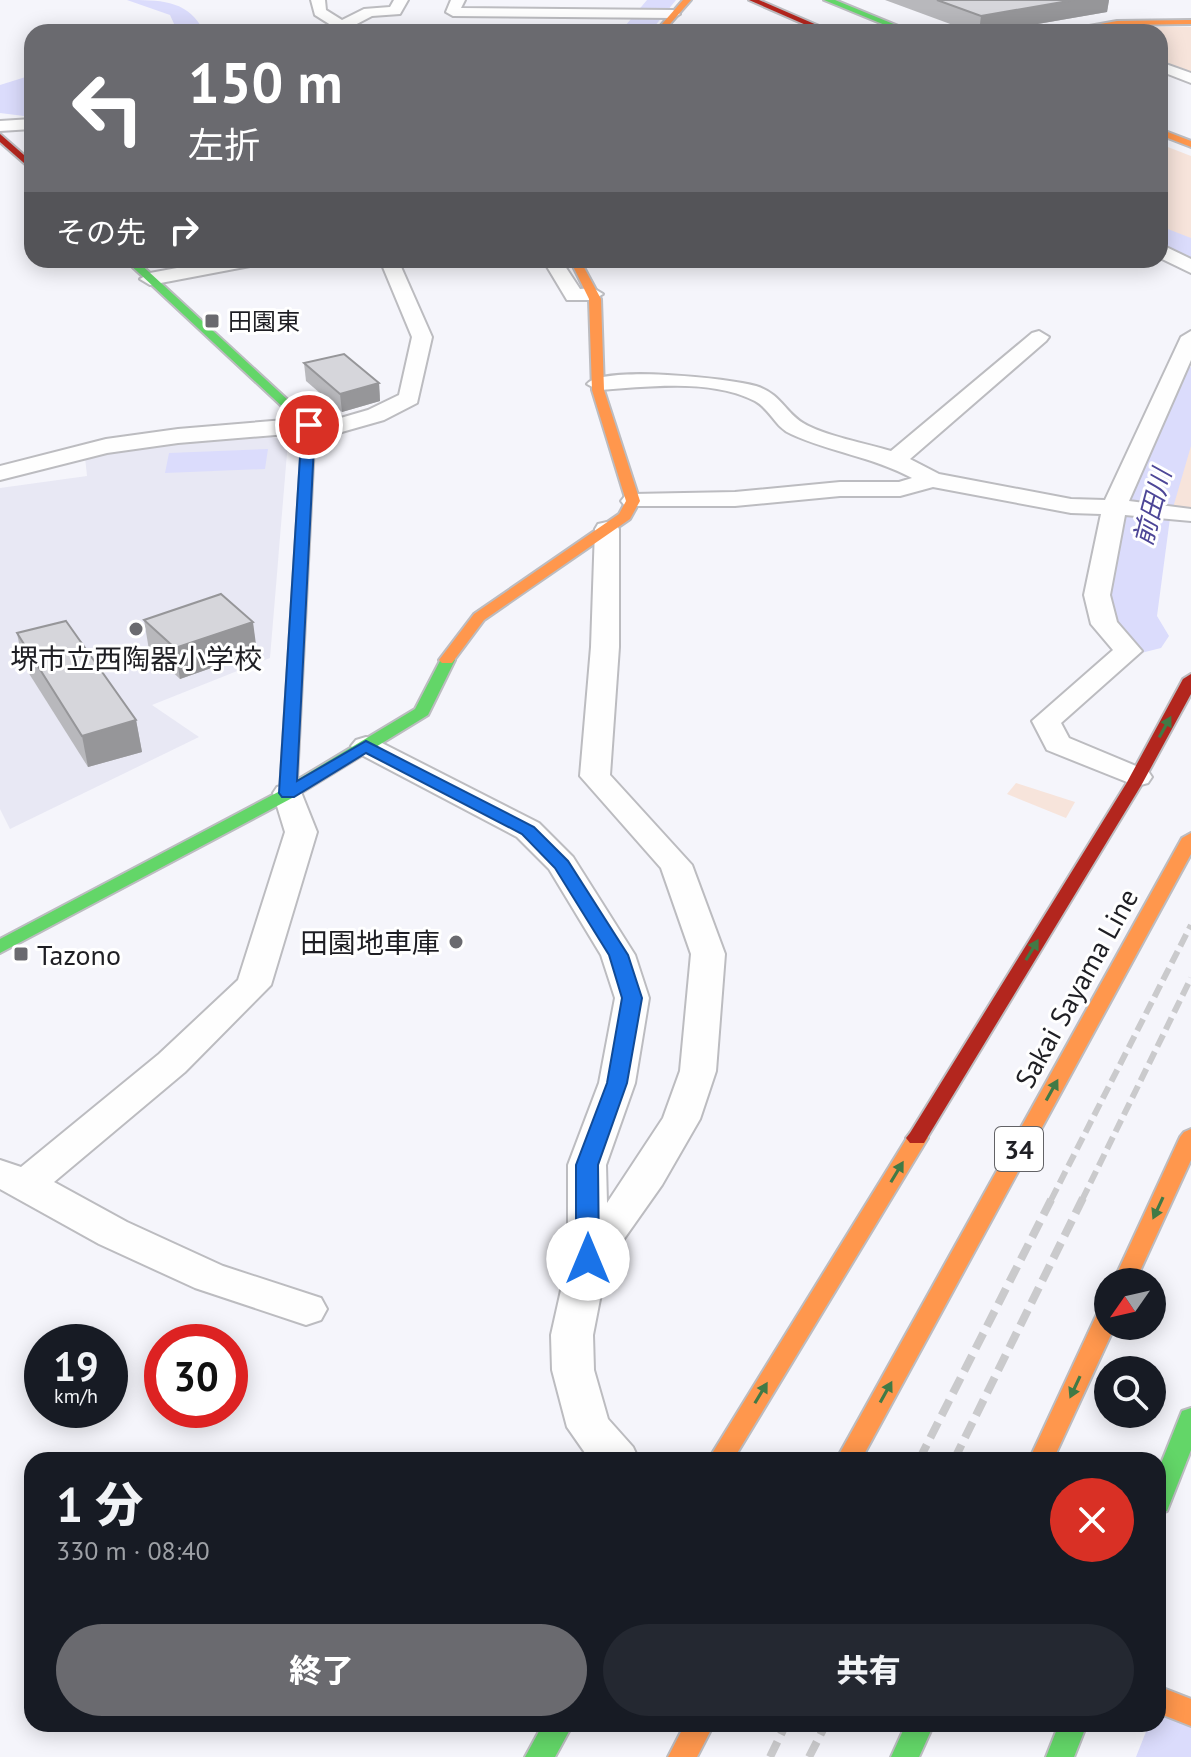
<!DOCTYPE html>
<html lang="ja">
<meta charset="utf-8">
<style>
body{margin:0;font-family:"PT Sans","Noto Sans JP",sans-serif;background:#242831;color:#f1f3f6;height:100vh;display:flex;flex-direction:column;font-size:30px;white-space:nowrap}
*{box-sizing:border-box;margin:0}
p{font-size:26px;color:#9ea1a6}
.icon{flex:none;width:44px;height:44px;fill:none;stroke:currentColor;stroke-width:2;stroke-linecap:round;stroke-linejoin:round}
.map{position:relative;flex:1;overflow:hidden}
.details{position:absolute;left:24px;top:1452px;width:1142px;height:280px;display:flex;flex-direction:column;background:#171b24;border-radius:24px;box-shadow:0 4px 20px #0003}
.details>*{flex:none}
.top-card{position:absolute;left:24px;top:24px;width:1144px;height:244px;border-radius:24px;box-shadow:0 4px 20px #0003;background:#6a6a6f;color:#fff;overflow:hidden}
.needle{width:52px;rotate:236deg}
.tools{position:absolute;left:1094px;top:1268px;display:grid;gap:16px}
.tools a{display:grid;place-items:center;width:72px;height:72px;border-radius:50%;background:#171b24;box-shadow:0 4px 20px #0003;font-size:40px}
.speed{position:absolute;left:24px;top:1324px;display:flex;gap:16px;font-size:40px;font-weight:700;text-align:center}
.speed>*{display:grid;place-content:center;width:104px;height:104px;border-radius:50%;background:#171b24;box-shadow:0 4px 20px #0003;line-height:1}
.speed small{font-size:20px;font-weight:400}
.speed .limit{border:12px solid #d22;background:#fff;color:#111}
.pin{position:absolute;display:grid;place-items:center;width:68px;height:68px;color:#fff;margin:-34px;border:4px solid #fff;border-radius:50%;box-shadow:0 2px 8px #0007}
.me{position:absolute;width:88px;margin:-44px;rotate:0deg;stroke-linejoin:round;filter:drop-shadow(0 0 6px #0008)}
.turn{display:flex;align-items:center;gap:28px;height:168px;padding:0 32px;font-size:36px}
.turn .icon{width:104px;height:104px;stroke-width:2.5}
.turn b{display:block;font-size:56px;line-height:68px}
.then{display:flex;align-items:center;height:76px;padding:0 32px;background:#0003;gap:16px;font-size:30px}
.round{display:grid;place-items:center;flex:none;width:84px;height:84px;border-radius:42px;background:#242831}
.summary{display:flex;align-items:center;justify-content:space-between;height:136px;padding:0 32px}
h1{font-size:48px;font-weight:800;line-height:60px}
.action{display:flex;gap:16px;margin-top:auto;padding:16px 32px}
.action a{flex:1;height:92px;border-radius:48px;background:#6a6a6f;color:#fff;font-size:32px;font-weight:800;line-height:92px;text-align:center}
.action a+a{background:#242831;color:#f1f3f6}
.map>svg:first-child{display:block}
</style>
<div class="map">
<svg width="1191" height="1757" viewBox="0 0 1191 1757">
<rect width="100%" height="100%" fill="#f5f5fb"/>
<polygon fill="#e8e8f4" points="271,437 288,441 270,658 152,705 199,737 10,829 0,809 0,488 87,476 85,457 195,441"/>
<g fill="#f7e4db">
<polygon points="1141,27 1191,27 1191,72 1160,60 1160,32 1098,32"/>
<polygon points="1160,144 1191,156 1191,247 1160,230"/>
<polygon points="1191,428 1191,513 1159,507"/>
<polygon points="1016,783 1075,802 1066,818 1007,794"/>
</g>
<g fill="#dbdcfc">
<path d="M 127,0 C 159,0 185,0 201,26 L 195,32 L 165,32 L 175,26 L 170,15 Z"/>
<polygon points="32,75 32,117 0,113 0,85"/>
<polygon points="268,449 265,469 165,473 169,453"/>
</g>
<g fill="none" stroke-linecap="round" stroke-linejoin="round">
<g fill="#dbdcfc" fill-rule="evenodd">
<polygon points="647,0 676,0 650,32 620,32"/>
<polygon points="1160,226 1191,238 1191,266 1160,253"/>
<polygon points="1191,367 1191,446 1170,518 1157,616 1169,636 1161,648 1141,653 1121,648 1103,616 1120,518 1155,412 1175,371"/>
<polygon points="1191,1697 1191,1757 1136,1757 1149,1724 1158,1724 1158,1710"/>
</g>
<g stroke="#bcbcc0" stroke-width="4">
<g id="street">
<polygon points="311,0 325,0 326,10 342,20 364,9 390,7 394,0 408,0 400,14 372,16 353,26 359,32 342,32 315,15"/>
<polygon points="451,0 465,0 461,8 673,10 680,14 673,18 453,16 446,12"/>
<polygon points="1160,62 1191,73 1191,83 1160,71"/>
<polygon points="32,119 32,129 0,131 0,121"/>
<polygon points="1160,244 1191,259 1191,273 1160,258"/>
<polygon points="220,260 259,260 250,266 150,285 140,279 150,273"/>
<polygon points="380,260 398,260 432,337 417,403 384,420 310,441 302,439 300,433 178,443 107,453 0,480 0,466 106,439 178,429 309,418 320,424 368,410 399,395 412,337"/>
<polygon points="543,260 561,260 580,289 593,288 603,294 593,300 567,300"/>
<path d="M 1039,331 L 1049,337 L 1046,341 L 910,459 L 939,474 L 1071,499 L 1105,500 L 1181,337 L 1191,331 L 1191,360 L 1129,501 L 1191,509 L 1191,521 L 1125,515 L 1110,595 L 1117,622 L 1142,651 L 1061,723 L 1069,738 L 1148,771 L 1152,777 L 1148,783 L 1137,786 L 1047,750 L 1032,721 L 1113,650 L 1091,624 L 1084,595 L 1101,514 L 1071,513 L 933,487 L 900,496 L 840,496 L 735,506 L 625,506 L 621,501 L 625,496 L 633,494 L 735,492 L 840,482 L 899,482 L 912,478 C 873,457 830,452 791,434 C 776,428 770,409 755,401 C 710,378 647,387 598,390 L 587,384 C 602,365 731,378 756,386 C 781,394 784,411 803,423 C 822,435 868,444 891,451 L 1032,333 Z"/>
<polygon points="607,522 616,524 619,529 619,647 610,775 692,865 725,954 716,1071 700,1119 662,1185 607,1263 593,1335 594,1370 608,1419 633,1447 639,1460 590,1460 567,1427 552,1370 551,1335 568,1259 568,1165 599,1083 615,998 601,955 549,869 517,837 356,752 351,746 356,740 366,737 376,740 539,823 573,857 635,955 649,998 635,1083 606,1165 607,1203 663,1118 680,1071 691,954 661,868 580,776 591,647 595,529 598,524"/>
<polygon points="288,784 299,787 317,832 271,985 185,1072 54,1182 127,1222 223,1266 321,1298 327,1309 321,1320 306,1325 195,1288 99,1244 0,1189 0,1160 21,1167 159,1054 238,980 285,832 273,793 277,787"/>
</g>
</g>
<g stroke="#bcbcc0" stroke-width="4">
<g id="fast">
<polygon points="824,0 835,0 913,32 902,32"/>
<polygon points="125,260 136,260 315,425 297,780 415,709 442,657 452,657 455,660 428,715 294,797 0,953 0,939 280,791 303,426"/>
<polygon points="1191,1408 1191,1450 1167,1511 1158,1514 1158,1471 1182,1411"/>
<polygon points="543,1724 573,1724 555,1757 525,1757"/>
<polygon points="906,1724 934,1724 919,1757 891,1757"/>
<polygon points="1059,1724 1087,1724 1074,1757 1046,1757"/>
</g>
</g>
<g stroke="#bcbcc0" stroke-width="4">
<g id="slow">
<polygon points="683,0 691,0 663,32 655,32"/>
<polygon points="1191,20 1191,24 1117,25 1056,32 1117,21"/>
<polygon points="1160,129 1191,141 1191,147 1160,135"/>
<polygon points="570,260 580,260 601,299 604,390 640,501 630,519 484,620 452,663 442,663 439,660 474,614 619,514 626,501 592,390 589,299"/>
<polygon points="1191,833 1191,854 861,1460 836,1460 1182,838"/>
<polygon points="1191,1129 1191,1160 1135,1282 1113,1282 1180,1137 1184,1132"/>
<polygon points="917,1130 924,1133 928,1138 733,1460 708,1460 910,1133"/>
<polygon points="1108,1307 1108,1326 1115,1326 1053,1460 1029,1460 1096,1316 1100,1309"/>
<polygon points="1158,1686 1191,1699 1191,1726 1158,1713"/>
<polygon points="685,1724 714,1724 697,1757 668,1757"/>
</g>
</g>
<g stroke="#bcbcc0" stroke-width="4">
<g id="jam">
<polygon points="749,0 759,0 833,32 822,32"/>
<polygon points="0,134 32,162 32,170 0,142"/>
<polygon points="1191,674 1191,694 1142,784 924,1143 910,1143 906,1138 910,1133 1126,784 1183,679"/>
</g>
</g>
<use href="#street" fill="#fefefe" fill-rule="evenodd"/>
<use href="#fast" fill="#63d668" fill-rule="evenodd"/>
<use href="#slow" fill="#ff974d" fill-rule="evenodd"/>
<use href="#jam" fill="#b3261e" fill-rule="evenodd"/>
<g stroke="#cacacc" stroke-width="6" stroke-dasharray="13 6" stroke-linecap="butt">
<polyline points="1051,1200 1191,925"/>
<polyline points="1082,1200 1191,978"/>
</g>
<g stroke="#cacacc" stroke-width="8" stroke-dasharray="17 8" stroke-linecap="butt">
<polyline points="919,1460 1052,1198"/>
<polyline points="954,1460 1083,1198"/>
<polyline points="770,1757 786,1724"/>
<polyline points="809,1757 826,1724"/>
</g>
</g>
<g fill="#b8b8bc">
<polygon points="885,0 1109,0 1107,12 991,32 972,32"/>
<polygon points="304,363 379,383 380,401 342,412 306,381"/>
<polygon points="144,620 257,652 180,679 149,650"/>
<polygon points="17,633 136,720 142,752 88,767 23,664"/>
</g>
<g fill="#969699">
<polygon points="1074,0 1109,0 1107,12 991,32 979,32 981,16"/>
<polygon points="379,383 380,401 342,412 340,394"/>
<polygon points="253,622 257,652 180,679 175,648"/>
<polygon points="136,720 142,752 88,767 82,736"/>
</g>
<g fill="#d6d6db" stroke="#969699" stroke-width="2">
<polygon points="937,0 1074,0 981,16"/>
<polygon points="344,354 379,383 340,394 304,363"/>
<polygon points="221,594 253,622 175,648 144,620"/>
<polygon points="66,621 136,720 82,736 17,633"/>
</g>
<defs><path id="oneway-solid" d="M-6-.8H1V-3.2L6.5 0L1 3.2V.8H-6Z" transform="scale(2)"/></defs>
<g fill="#417a46">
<use href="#oneway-solid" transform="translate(1165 727) rotate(-61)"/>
<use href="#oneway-solid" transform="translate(1032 950) rotate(-59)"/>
<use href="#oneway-solid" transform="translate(1052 1090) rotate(-61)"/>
<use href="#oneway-solid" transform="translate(897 1172) rotate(-59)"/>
<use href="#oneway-solid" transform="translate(1158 1208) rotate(115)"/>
<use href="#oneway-solid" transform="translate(1075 1387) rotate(115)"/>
<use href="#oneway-solid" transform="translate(886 1392) rotate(-61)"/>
<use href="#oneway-solid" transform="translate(761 1393) rotate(-59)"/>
</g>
<polygon fill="#1a73e8" stroke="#114b97" stroke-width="2" points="309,421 315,425 297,781 366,741 534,827 568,861 628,955 642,998 627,1083 598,1165 599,1259 596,1265 588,1267 580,1265 576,1259 576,1165 607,1083 622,998 609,955 555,868 522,834 366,753 294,797 282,797 279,793 302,425"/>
<g fill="#6a6a6f" stroke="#fff" stroke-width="3">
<rect x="204" y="313" width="16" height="16" rx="4"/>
<circle cx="136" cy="629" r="8"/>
<circle cx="456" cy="942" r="8"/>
<rect x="13" y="946" width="16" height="16" rx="4"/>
</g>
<g text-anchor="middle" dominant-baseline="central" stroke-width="6" stroke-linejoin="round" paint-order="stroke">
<g font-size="24" fill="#1f1f24" stroke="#fff" text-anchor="start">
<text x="228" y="321">田園東</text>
</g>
<g font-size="26" font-style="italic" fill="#4d4697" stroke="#fff">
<text transform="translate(1152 507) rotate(-75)">前田川</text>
</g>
<rect fill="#fff" stroke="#626266" stroke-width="2" x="995" y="1127" width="48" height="44" rx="6"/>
<g font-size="26" font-weight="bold" fill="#1f1f24">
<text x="1019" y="1149">34</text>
</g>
<g font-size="28" fill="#1f1f24" stroke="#fff">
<text x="136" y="658">堺市立西陶器小学校</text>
<text x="440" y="942" text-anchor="end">田園地車庫</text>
<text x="37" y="954" text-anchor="start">Tazono</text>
</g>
<g font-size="28" fill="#1f1f24" stroke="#fff">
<text transform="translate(1076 988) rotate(-61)">Sakai Sayama Line</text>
</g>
</g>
</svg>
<div class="tools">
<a><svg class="needle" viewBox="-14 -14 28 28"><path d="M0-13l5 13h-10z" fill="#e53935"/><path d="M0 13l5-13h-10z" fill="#9ea1a6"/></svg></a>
<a><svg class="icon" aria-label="search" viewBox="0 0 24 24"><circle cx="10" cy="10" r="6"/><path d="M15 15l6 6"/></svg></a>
</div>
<div class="speed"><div>19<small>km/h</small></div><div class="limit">30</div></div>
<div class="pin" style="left:309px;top:425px;background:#d93025"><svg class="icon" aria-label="arrive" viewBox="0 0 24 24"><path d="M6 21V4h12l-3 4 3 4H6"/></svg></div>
<svg class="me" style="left:588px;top:1259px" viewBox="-20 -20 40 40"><circle r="19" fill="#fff"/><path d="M0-13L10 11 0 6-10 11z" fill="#1a73e8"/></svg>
<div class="top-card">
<div class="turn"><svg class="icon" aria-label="left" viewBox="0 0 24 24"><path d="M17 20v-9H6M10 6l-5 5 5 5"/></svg><div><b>150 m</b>左折</div></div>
<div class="then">その先<svg class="icon" aria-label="right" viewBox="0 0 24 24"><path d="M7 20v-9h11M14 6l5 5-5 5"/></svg></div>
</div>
<section class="details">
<div class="summary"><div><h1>1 分</h1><p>330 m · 08:40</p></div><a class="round" style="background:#d93025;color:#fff"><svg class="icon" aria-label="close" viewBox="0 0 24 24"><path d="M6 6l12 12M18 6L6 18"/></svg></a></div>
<div class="action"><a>終了</a><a>共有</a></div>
</section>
</div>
